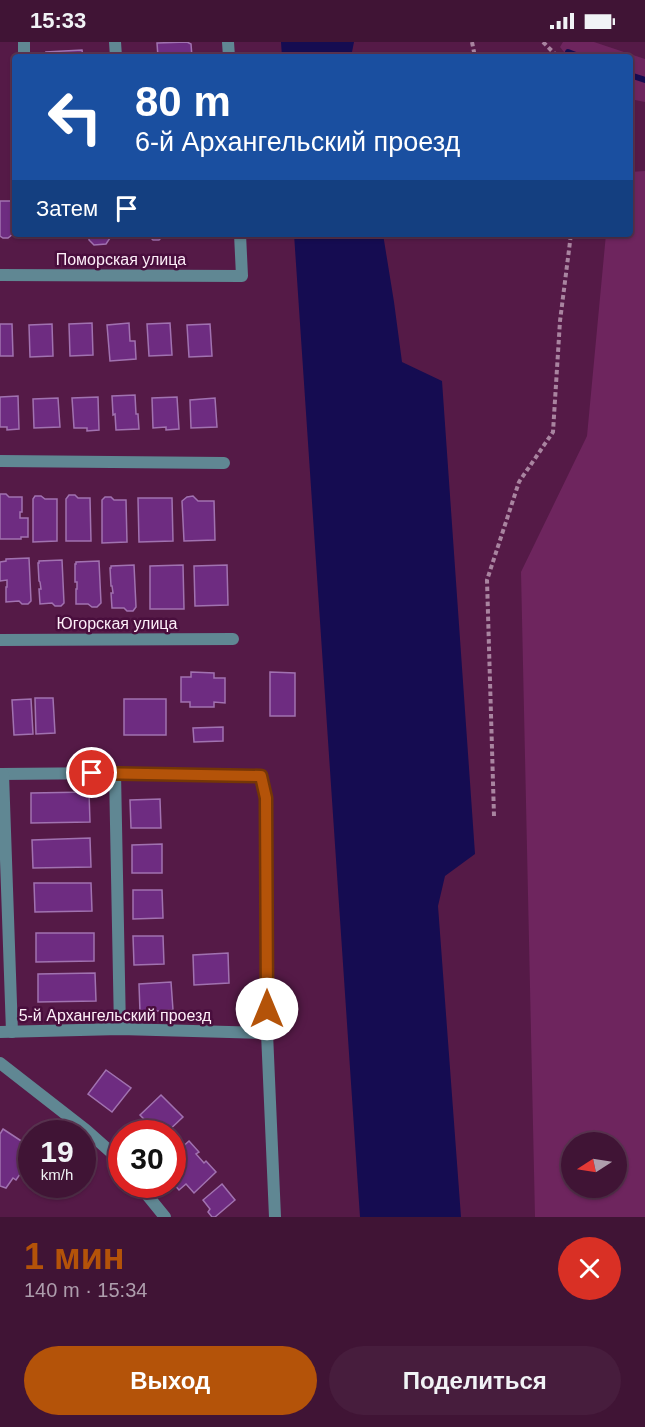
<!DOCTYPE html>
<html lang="ru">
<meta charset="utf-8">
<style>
body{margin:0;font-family:Arial,sans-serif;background:#471d3d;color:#f1f3f6;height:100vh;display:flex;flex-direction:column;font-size:22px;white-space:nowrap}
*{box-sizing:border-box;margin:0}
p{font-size:20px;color:#ae9ead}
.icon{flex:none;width:33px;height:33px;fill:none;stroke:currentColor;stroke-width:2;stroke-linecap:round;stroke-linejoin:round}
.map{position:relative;height:1175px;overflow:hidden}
.sheet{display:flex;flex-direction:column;background:#401435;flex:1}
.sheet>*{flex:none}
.guide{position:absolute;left:12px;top:12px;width:621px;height:183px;border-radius:6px;box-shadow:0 2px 4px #0004,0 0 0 2px #593350;background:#1a4fa0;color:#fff;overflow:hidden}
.needle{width:39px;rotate:258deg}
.fabs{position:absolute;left:561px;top:1090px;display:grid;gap:12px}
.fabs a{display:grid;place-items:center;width:66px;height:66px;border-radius:50%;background:#401435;box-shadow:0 2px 4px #0004,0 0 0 2px #593350;font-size:30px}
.speed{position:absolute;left:18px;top:1078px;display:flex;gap:12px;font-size:30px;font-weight:700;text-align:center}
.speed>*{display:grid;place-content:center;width:78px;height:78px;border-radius:50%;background:#401435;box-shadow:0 2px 4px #0004,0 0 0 2px #593350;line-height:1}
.speed small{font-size:15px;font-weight:400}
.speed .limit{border:9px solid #d22;background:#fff;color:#111}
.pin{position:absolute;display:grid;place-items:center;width:51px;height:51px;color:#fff;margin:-26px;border:3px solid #fff;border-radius:50%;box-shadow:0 2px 6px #0007}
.me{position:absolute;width:66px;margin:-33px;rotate:0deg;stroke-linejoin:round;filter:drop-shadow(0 0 4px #0008)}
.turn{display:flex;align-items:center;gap:21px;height:126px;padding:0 24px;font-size:27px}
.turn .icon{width:78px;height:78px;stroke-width:2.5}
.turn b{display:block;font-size:42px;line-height:51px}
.then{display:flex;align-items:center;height:57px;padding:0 24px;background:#0003;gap:12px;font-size:22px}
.round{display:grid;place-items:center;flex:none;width:63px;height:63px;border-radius:32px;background:#471d3d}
.overview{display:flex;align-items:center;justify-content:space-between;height:102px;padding:0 24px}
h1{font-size:36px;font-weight:600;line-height:45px;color:#b45309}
.action{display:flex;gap:12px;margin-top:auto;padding:12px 24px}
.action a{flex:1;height:69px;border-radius:36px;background:#b45309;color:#fff;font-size:24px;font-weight:600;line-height:69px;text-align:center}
.action a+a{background:#471d3d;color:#f1f3f6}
.status{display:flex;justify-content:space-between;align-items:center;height:42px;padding:0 30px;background:#401435;direction:ltr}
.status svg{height:16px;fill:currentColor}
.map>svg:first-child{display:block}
</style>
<div class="status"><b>15:33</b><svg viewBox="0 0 49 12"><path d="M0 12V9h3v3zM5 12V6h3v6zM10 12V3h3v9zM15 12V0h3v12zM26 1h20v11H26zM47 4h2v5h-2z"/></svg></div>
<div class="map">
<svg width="645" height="1175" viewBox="0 0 645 1175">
<rect width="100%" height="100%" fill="#551a47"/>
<g fill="#6e255e" fill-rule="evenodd">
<polygon points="563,0 594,0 645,17 645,60 630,57 630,15 568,15 560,5"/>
<path d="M 645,129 L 645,1175 L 535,1175 L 521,530 L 587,394 L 606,192 L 630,192 L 630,130 ZM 572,1101 L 616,1101 L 616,1146 L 572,1146 Z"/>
</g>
<g fill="#150c51">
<polygon points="281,0 354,0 352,10 352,15 282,15"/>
<polygon points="294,192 383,192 394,260 402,320 442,339 475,812 445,834 438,864 461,1175 360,1175"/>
</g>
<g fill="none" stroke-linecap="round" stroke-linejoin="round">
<g stroke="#150c51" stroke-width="6">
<polyline points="568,10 581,15"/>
<polyline points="630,33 645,38"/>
</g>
</g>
<g fill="#6e2c81" stroke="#a172b0" stroke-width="1.5">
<polygon points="187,0 191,2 192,15 158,15 157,1"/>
<polygon points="82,8 83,15 47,15 46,10"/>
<polygon points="0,159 11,159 13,192 8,196 3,196 0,194"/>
<polygon points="23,192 41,192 39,195 27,196"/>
<polygon points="89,192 110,192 110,196 106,202 94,203 89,198"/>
<polygon points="128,192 162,192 162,195 159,198 153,198 150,195 129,196"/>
<polygon points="92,281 93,313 70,314 69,282"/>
<polygon points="129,281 130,299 135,299 136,317 110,319 107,283"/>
<polygon points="170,281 172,313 149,314 147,282"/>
<polygon points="0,282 12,282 13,314 0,314"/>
<polygon points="52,282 53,314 30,315 29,283"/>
<polygon points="210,282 212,314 189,315 187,283"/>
<polygon points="135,353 136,372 138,372 139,387 116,388 115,372 113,373 112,354"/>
<polygon points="18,354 19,387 7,388 7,385 0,385 0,355"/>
<polygon points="98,355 99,388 87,389 87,386 74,386 72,356"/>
<polygon points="177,355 179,387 166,388 166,385 153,386 152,356"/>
<polygon points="58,356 60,385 34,386 33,357"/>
<polygon points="215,356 217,385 191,386 190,358"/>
<polygon points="0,452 6,452 9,455 22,455 22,470 20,470 20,476 28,476 28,495 21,495 21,497 0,497"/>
<polygon points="69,453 75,453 78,456 90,456 91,499 66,499 66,457"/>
<polygon points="35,454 41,454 45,457 57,457 57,499 33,500 33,457"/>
<polygon points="193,454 198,459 214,459 215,498 184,499 182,459 187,455"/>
<polygon points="105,455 111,455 114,458 126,458 127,500 102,501 102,458"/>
<polygon points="138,456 172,456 173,499 139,500"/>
<polygon points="29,516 31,559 28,562 22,562 19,559 6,560 6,545 7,545 7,538 0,539 0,520 6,519 6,517"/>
<polygon points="62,518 64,561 61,564 55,564 52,561 40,562 39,547 41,547 40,540 39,539 38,521 39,521 39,519"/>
<polygon points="99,519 101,561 97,565 92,565 88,562 76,562 76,547 77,547 77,540 75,540 75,522 76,522 76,520"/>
<polygon points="134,523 136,565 133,569 127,569 124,566 112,566 111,551 113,551 112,544 111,544 110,526 111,526 111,524"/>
<polygon points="183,523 184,567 150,567 150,524"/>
<polygon points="227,523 228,563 195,564 194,524"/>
<polygon points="191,630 214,631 214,636 225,636 225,661 214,660 214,665 190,665 190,660 181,660 181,635 191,635"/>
<polygon points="270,630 295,631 295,674 270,674"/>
<polygon points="35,656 53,656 55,691 36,692"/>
<polygon points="31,657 33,692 14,693 12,658"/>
<rect x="124" y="657" width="42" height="36"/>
<polygon points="223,685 223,699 194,700 193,686"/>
<polygon points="89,750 90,780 31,781 31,751"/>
<polygon points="160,757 161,786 131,786 130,758"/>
<polygon points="90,796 91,825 33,826 32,798"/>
<polygon points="162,802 162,831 132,831 132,803"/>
<polygon points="34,841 91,841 92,869 35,870"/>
<polygon points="133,848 162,848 163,876 133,877"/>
<polygon points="36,891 94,891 94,919 36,920"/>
<polygon points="133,894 163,894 164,922 134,923"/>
<polygon points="228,911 229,941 194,943 193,913"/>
<polygon points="95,931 96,959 38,960 38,932"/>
<polygon points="171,940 173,968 140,970 139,942"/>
<polygon points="106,1028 131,1046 112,1070 88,1052"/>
<polygon points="161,1053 183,1075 165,1092 158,1092 140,1073"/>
<polygon points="3,1087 32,1106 32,1115 16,1138 13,1136 6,1146 0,1144 0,1092"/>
<polygon points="189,1099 199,1110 196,1112 204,1121 206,1119 216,1130 194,1151 186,1142 179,1148 172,1140 172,1114"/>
<polygon points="222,1142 235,1158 215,1175 212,1175 208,1170 210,1167 203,1158"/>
</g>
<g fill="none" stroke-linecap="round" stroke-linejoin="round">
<g stroke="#a984a0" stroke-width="4" stroke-dasharray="4.5 3" stroke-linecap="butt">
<polyline points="472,0 475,15"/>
<polyline points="543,0 554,11 555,15"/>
<polyline points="494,774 487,538 519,440 553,390 560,279 571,192"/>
</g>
<polyline stroke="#608793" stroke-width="12" points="115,0 116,15"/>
<g stroke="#608793" stroke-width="12">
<polyline points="24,0 24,15"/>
<polyline points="228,0 229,15"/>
<polyline points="0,233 242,234 240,192"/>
<polyline points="0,419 224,421"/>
<polyline points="0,598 233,597"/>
<polyline points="115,731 120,987"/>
<polyline points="0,732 115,731 261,734 266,756 267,991 275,1175"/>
<polyline points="3,732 12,990"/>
<polyline points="0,990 120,987 267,991"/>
<polyline points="0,1021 86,1088 122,1120"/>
<polyline points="139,1143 165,1175"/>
</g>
</g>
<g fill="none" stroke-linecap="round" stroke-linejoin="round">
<g stroke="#753606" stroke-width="15">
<polyline id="route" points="92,731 261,734 266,756 267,967"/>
</g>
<use href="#route" stroke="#b45309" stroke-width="10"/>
</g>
<g text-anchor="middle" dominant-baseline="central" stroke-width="5" stroke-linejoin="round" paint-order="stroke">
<g font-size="16" fill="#fdeef8" stroke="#490e3d">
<text x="121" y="217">Поморская улица</text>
<text x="117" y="581">Югорская улица</text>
<text x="115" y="973">5-й Архангельский проезд</text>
</g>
</g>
</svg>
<div class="fabs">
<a><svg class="needle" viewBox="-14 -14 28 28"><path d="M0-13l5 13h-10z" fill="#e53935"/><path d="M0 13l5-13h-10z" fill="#ae9ead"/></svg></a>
</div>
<div class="speed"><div>19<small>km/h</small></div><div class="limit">30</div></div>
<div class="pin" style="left:92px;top:731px;background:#d93025"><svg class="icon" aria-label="arrive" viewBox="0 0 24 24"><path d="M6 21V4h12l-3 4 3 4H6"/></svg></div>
<svg class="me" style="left:267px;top:967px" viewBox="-20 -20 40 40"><circle r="19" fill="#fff"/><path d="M0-13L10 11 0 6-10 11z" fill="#b45309"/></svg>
<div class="guide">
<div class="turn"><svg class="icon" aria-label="left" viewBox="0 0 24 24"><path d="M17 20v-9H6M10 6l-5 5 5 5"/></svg><div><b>80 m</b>6-й Архангельский проезд</div></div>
<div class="then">Затем<svg class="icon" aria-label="arrive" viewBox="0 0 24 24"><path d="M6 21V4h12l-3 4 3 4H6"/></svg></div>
</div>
</div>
<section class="sheet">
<div class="overview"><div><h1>1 мин</h1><p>140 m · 15:34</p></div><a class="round" style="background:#d93025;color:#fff"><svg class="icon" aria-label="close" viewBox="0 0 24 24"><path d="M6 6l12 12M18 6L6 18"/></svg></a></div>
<div class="action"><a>Выход</a><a>Поделиться</a></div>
</section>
